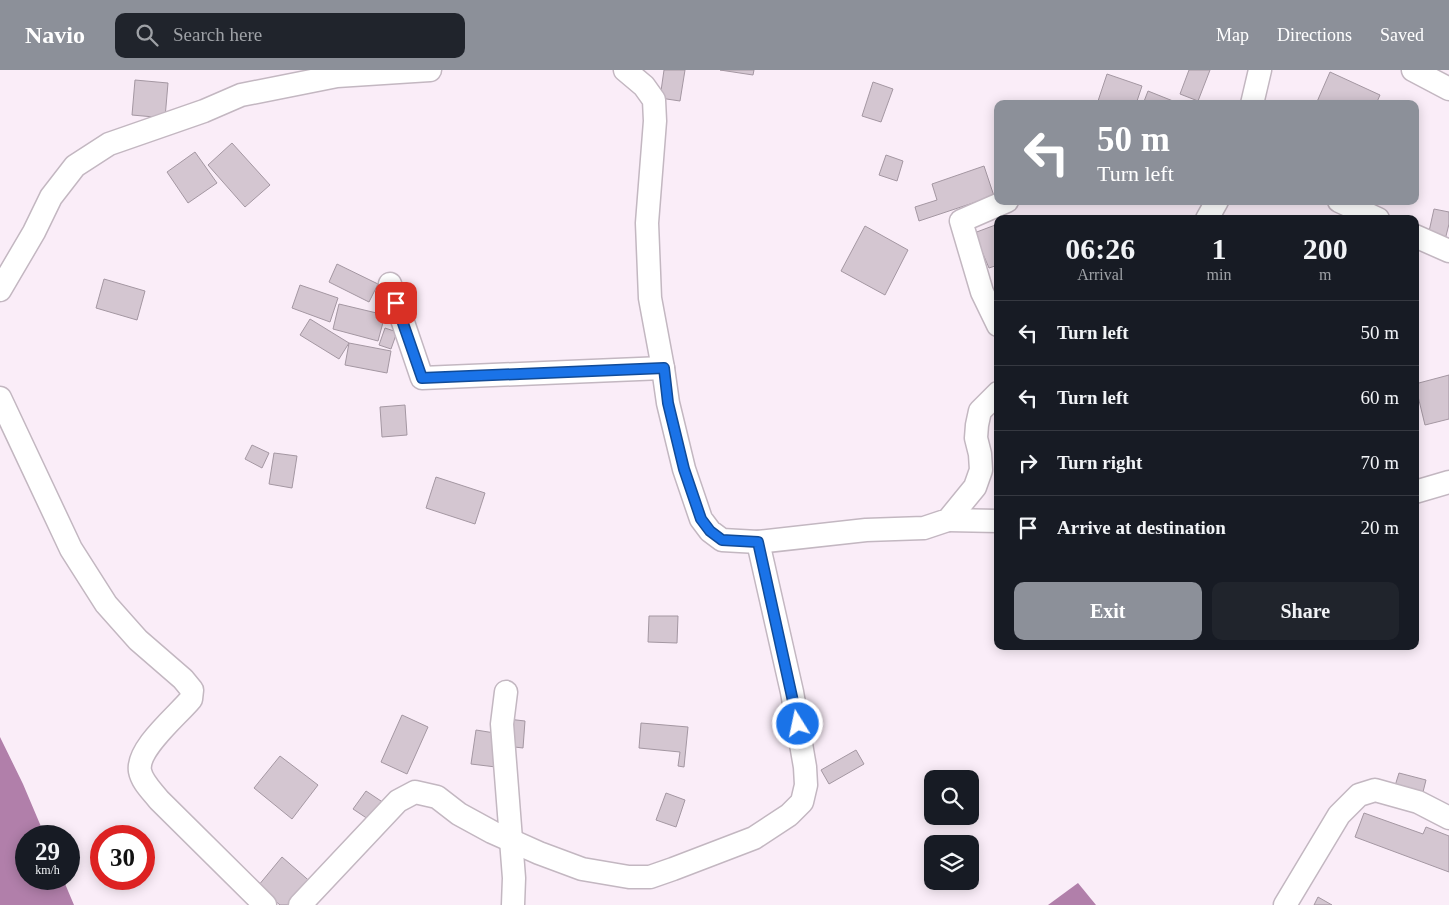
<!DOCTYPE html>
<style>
body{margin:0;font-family:Georgia,serif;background:#20242c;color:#f1f3f6;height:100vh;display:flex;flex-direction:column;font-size:19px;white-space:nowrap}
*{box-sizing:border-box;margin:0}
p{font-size:16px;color:#9ea1a6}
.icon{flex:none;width:28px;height:28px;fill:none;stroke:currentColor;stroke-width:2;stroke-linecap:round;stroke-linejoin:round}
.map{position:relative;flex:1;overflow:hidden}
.panel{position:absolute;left:994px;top:145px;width:425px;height:435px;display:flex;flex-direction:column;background:#171b24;border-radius:10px;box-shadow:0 2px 12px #0003}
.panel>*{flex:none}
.top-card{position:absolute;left:994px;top:30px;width:425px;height:105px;border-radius:10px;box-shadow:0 2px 12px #0003;background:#8c9099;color:#fff;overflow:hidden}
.tools{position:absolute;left:924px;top:700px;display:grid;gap:10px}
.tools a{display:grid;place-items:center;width:55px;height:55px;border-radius:10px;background:#171b24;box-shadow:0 2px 12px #0003;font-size:25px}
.speed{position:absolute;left:15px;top:755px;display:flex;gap:10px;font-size:25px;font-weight:700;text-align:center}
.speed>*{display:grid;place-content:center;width:65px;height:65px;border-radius:50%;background:#171b24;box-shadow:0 2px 12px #0003;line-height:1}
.speed small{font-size:12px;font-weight:400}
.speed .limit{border:8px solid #d22;background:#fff;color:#111}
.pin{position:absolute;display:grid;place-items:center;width:42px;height:42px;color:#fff;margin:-21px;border-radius:10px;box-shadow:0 2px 8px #0006}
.me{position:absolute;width:55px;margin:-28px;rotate:350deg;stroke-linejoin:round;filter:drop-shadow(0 0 4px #0008)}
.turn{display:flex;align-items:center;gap:18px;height:105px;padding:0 20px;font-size:22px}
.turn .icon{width:65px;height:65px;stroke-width:2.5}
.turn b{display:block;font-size:35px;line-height:42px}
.eta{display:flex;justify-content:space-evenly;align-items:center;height:85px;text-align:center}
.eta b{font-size:30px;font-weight:700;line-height:35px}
.button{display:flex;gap:10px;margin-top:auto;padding:10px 20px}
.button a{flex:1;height:58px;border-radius:10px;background:#8c9099;color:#fff;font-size:20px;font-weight:700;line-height:58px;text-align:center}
.button a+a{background:#20242c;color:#f1f3f6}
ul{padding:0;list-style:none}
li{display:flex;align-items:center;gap:15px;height:65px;padding:0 20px;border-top:1px solid #363941}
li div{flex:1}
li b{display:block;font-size:19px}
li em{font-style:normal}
header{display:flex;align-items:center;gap:30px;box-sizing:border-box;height:70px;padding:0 25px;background:#8c9099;color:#fff}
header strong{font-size:24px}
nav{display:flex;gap:28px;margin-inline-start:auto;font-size:18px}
.search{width:350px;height:45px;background:#20242c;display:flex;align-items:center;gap:12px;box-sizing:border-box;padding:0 18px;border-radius:10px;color:#9ea1a6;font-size:19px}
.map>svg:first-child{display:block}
</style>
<header>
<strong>Navio</strong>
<div class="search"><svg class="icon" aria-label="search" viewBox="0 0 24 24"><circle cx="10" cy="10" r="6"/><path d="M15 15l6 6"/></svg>Search here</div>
<nav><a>Map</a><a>Directions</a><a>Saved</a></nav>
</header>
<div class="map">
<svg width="1449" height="835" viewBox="0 0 1449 835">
<rect width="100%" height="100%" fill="#faedf8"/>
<g fill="#b17faa">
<polygon points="0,667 23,714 45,766 26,766 26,809 63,809 74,835 0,835"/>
<polygon points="1078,813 1096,835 1048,835"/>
</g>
<g fill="#d4c6d1" stroke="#a497a2">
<polygon points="664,0 685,0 680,31 660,28"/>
<polygon points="720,0 754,0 753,5"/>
<polygon points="1189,0 1210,0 1198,31 1180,24"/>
<polygon points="1330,2 1380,25 1376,34 1316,34"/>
<polygon points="1107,4 1142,16 1136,34 1097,34"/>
<polygon points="135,10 168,13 165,48 132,45"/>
<polygon points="873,12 893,19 881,52 862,46"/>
<polygon points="1148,21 1173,31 1172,34 1143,34"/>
<polygon points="232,73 270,115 245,137 208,95"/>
<polygon points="195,82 217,113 188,133 167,102"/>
<polygon points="886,85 903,91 897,111 879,105"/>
<polygon points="984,96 994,126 919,151 915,137 937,130 932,114"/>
<polygon points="1434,139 1449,142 1449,154 1445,170 1428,166"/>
<polygon points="998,154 998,195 989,198 974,163"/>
<polygon points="865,156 908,180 885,225 841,201"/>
<polygon points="337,194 378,214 369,232 329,212"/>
<polygon points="104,209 145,221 137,250 96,238"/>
<polygon points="300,215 338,228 330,252 292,238"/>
<polygon points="339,234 385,245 378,271 333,259"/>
<polygon points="310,249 349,273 339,289 300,265"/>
<polygon points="385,258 397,262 391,279 379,275"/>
<polygon points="349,273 391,281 387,303 345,295"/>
<polygon points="1449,305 1449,349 1425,355 1415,314"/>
<polygon points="405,335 407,365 382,367 380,337"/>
<polygon points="252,375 269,383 262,398 245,389"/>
<polygon points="274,383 297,386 292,418 269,414"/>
<polygon points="436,407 485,423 475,454 426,438"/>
<polygon points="649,546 678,546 677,573 648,572"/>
<polygon points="402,645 428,657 407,704 381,692"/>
<polygon points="508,649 525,651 523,678 506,676"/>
<polygon points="641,653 688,657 684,697 678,696 680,682 639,678"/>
<polygon points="476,660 501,664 496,697 471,694"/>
<polygon points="856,680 864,694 829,714 821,700"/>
<polygon points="280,686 318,715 292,749 254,718"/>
<polygon points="1399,703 1426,710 1422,726 1394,719"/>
<polygon points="366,721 384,733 371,751 353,739"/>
<polygon points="666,723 685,730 676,757 656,750"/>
<polygon points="1364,743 1423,764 1426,757 1449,766 1449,802 1355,767"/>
<polygon points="282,787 314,815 296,835 280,835 258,816"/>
<polygon points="1318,827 1332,835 1314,835"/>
</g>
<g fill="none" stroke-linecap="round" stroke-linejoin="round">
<g stroke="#c3b7c1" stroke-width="25">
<g id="minor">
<polyline points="625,0 644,16 654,30 655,51 647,153 650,228 663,298 668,333 684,399 701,449 710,461 722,470 758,472 866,460 924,458 948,450 975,417 981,400 980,384 976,368 977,355 980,341 998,323"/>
<polyline points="1413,0 1449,19"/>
<polyline points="1252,34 1260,0"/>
<polyline points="1339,131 1378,149"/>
<polyline points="1207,149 1217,131"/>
<polyline points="1415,166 1449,181"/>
<polyline points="390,214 422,308 663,298"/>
<polyline points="0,220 34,162 51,127 75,96 109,74 204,41 241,25 337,6 430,0"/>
<polyline points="998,255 982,222 961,151 1007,131"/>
<path d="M 0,328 L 71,479 L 106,534 L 138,570 L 183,609 L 192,620 L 191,629 C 178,645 136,679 140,701 C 142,712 152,721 159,730 L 265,835"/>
<polyline points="1415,422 1449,412"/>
<polyline points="948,450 998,451"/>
<polyline points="506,622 502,654 514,808 513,835"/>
<polyline points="300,835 398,731 415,722 437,727 459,744 492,762 539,783 582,799 629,807 650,807 673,799 754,768 789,745 802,732 806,715 805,697 792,622 758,472"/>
<polyline points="1285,835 1339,745 1359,725 1375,720 1418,732 1449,748"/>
</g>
</g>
<use href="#minor" stroke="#fff" stroke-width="22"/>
</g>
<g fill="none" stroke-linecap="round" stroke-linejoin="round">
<g stroke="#114b97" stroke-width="12">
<polyline id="route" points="396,233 422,308 664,298 668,333 684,399 701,449 710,461 722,470 758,472 798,654"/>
</g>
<use href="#route" stroke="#1a73e8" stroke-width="9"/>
</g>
</svg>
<div class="tools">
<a><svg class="icon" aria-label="search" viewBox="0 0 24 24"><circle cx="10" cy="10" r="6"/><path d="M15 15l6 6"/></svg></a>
<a><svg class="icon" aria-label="layers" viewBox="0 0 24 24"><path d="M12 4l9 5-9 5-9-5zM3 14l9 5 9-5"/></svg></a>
</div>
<div class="speed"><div>29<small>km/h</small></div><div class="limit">30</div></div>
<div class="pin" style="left:396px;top:233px;background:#d93025"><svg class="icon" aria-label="arrive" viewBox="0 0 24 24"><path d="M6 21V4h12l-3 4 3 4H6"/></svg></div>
<svg class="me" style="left:798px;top:654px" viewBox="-20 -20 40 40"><circle r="17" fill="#1a73e8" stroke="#fff" stroke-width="3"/><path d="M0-11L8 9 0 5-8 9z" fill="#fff"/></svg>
<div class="top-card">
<div class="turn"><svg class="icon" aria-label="left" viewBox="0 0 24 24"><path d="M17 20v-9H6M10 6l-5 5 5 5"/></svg><div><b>50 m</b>Turn left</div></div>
</div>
<section class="panel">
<div class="eta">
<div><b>06:26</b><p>Arrival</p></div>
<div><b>1</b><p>min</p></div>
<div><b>200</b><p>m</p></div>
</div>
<ul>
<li><svg class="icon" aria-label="left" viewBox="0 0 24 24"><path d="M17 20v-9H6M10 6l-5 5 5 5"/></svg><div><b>Turn left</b></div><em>50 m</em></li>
<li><svg class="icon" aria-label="left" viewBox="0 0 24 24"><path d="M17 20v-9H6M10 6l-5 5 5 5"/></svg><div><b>Turn left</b></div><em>60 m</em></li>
<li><svg class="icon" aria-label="right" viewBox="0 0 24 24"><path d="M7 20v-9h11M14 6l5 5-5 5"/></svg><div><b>Turn right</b></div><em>70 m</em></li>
<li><svg class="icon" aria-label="arrive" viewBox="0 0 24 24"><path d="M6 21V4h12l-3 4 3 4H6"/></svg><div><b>Arrive at destination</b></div><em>20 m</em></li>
</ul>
<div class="button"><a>Exit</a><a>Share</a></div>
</section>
</div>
